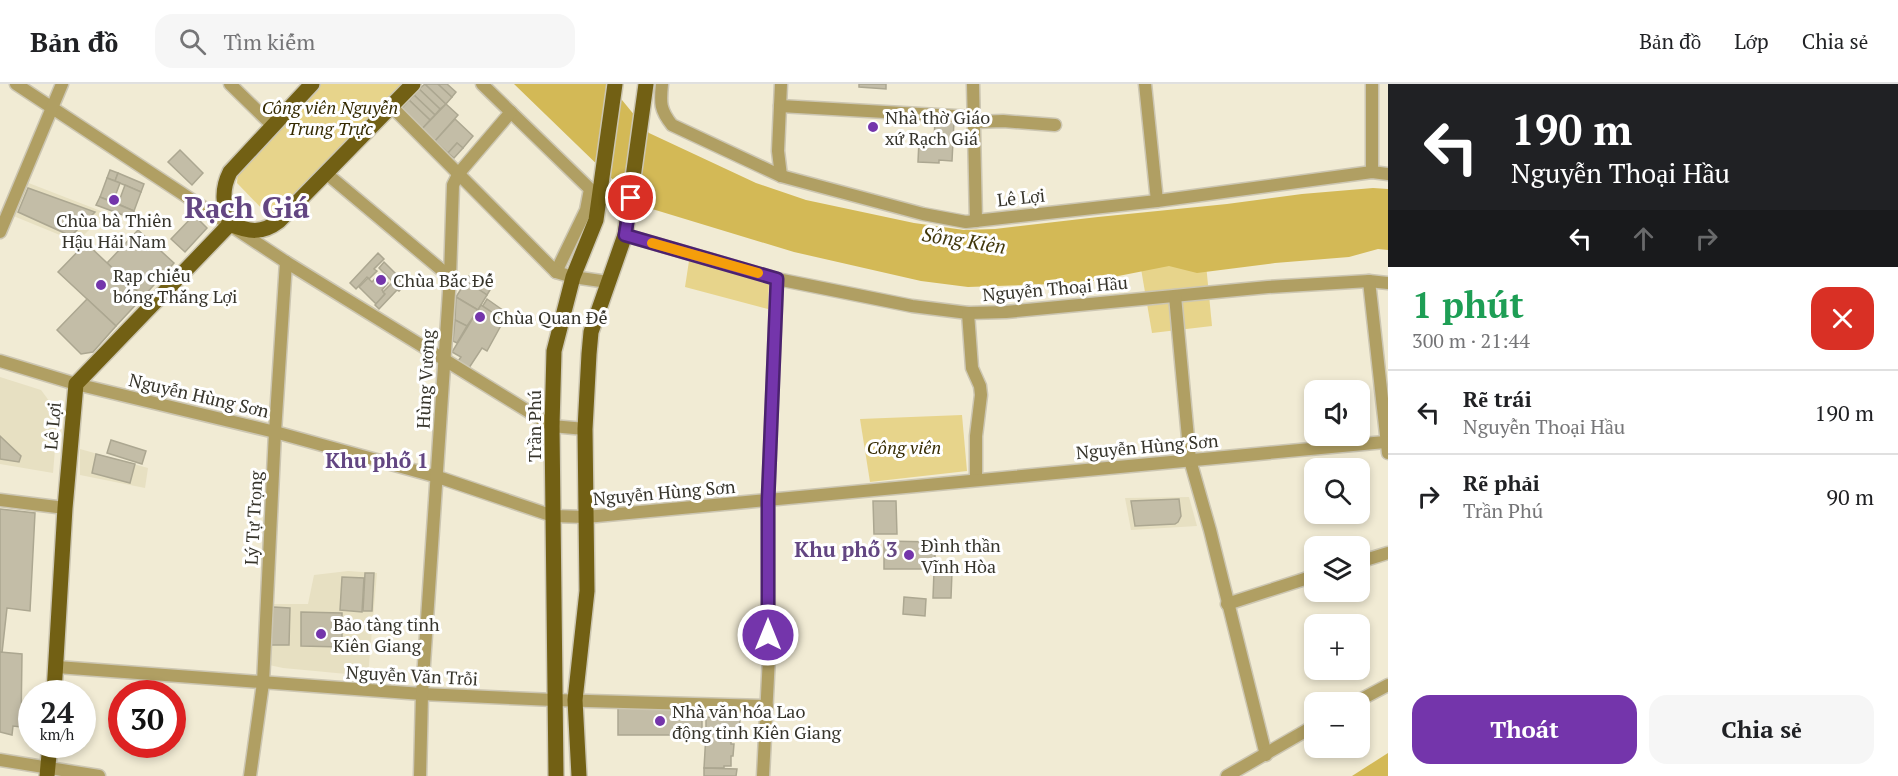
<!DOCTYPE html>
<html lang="vi">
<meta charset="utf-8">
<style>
body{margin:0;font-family:"PT Serif",serif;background:#f6f6f6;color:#202124;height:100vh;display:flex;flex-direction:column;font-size:22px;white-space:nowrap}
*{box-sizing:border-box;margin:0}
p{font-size:20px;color:#757577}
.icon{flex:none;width:33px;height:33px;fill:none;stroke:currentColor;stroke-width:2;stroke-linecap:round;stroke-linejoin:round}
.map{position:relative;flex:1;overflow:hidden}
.panel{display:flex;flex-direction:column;background:#fff;width:510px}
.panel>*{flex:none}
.top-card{background:#202124;color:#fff;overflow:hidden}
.buttons{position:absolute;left:1304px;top:296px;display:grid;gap:12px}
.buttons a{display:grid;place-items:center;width:66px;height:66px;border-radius:12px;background:#fff;box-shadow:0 3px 9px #0003;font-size:30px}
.speed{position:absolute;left:18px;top:596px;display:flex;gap:12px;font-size:30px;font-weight:700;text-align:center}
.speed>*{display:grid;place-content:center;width:78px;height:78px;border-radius:50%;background:#fff;box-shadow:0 3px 9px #0003;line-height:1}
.speed small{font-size:15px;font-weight:400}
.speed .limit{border:9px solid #d22;background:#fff;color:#111}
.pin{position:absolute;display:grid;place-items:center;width:51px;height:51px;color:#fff;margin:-26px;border:3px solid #fff;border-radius:50%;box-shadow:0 2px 6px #0007}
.me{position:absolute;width:66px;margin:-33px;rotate:0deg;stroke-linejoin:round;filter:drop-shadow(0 0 4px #0008)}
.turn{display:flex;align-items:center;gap:21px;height:126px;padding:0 24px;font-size:27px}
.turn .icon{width:78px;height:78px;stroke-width:2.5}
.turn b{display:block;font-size:42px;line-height:51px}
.lanes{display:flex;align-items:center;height:57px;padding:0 24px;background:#0003;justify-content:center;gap:30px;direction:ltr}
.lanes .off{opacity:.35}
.round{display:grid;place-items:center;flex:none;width:63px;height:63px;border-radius:18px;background:#f6f6f6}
.summary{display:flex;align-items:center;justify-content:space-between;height:102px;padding:0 24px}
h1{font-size:36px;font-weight:700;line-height:45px;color:#1e9e55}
.primary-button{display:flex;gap:12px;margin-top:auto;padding:12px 24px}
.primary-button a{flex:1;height:69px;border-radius:18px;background:#7435ab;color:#fff;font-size:24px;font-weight:700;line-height:69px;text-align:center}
.primary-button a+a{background:#f6f6f6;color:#202124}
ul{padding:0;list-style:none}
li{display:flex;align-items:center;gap:18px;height:84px;padding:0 24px;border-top:2px solid #e0e0e0}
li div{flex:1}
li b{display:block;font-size:22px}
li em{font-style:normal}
header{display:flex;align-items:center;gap:36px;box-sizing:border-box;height:84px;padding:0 30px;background:#fff;border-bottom:2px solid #e0e0e0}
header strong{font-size:28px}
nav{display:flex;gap:33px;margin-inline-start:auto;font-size:21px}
.search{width:420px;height:54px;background:#f6f6f6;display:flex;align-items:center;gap:15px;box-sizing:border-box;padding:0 21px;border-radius:18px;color:#757577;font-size:22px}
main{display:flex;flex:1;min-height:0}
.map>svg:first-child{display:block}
</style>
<header>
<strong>Bản đồ</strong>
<div class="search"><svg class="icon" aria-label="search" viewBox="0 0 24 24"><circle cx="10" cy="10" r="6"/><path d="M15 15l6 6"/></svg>Tìm kiếm</div>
<nav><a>Bản đồ</a><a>Lớp</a><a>Chia sẻ</a></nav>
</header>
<main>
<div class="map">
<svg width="1388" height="692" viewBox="0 0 1388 692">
<rect width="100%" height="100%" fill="#f1ebd4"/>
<g fill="#e7e0c2">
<polygon points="26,98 106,129 77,158 11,131"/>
<polygon points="0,293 41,306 58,329 53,389 0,380"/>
<polygon points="80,365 148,384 145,404 80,391"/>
<polygon points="1189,413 1197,442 1131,446 1125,414"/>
<polygon points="348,487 377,489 368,592 283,584 269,581 271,520 308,520 314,491"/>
</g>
<g fill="#e7d48b">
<polygon points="319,0 407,0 273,134 267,130 237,99 238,87"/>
<polygon points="1205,170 1212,242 1152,249 1139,173"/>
<polygon points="689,177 769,197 768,225 685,203"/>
<polygon points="962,331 967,387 870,398 860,335"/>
</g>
<g fill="#d3b956">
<polygon points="514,0 606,0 613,5 649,49 756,99 806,116 914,139 964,146 995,145 1098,133 1227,120 1302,110 1373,104 1388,105 1388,166 1378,165 1349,173 1275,179 1197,189 1169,182 1083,199 968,203 921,197 794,168 639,121"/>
<polygon points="1388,669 1388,692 1352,692"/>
</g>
<g fill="#c3bda7" stroke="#aca791" stroke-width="1.5">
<polygon points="425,0 446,20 440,25 419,5"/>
<polygon points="425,0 438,0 452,13 446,20"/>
<polygon points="438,0 447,0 456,8 452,13"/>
<polygon points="859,0 886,0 886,5 859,3"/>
<polygon points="419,5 440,25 435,31 414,11"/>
<polygon points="414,11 435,31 430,36 409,16"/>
<polygon points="409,16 430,36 422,45 401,25"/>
<polygon points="446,20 458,31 435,57 422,45"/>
<polygon points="455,35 473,52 463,64 457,59 448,69 435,57"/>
<polygon points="935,36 954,37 952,77 939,76 939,79 918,78 919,56 934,57"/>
<polygon points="457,59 463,64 454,74 448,69"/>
<polygon points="180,66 203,89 192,101 168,78"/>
<polygon points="110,86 118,89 115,97 107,94"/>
<polygon points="118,89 144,100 141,108 115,97"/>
<polygon points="107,94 120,99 113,118 100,113"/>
<polygon points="125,101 141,108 134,127 118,120"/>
<polygon points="28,104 95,128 71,152 18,128"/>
<polygon points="100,113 134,127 131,134 96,121"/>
<polygon points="194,131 207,144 185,168 171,155"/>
<polygon points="138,146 174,179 143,213 107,179"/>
<polygon points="86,159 143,213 116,242 58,188"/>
<polygon points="378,169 384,175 374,185 377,187 369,195 367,193 356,205 350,199"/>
<polygon points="384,178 399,193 394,199 379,184"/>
<polygon points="379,190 388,199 382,206 385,210 376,220 359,203 368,194 372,198"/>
<polygon points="469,192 490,206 487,211 466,197"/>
<polygon points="403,193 408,197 399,207 397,206 379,225 375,221 385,210 383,208 391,200 394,202"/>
<polygon points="466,197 487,211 478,226 456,213"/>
<polygon points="456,213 478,226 467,242 455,236"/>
<polygon points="87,215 116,242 93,268 81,270 57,246"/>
<polygon points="487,215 507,229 501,235 482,223"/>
<polygon points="481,221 504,236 487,267 482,264 467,287 456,280 461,273 452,268"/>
<polygon points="455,236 467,242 457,259 453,257"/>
<polygon points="1342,297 1343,302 1362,299 1363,310 1359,311 1359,306 1333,306 1332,299"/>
<polygon points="0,352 21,372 19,378 0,375"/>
<polygon points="111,356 146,367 142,380 107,369"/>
<polygon points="96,370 135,380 130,399 92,389"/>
<polygon points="1179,415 1181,432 1178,438 1175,440 1135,442 1131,417"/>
<polygon points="873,417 896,417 897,450 874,450"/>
<polygon points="0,425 35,429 30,527 7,524 2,569 0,568"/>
<polygon points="884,457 935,458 935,485 884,485"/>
<polygon points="934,487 952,488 951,514 933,514"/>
<polygon points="365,489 374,489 372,527 363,527"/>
<polygon points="342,493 364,494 362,528 340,526"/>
<polygon points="904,513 926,515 925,532 903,530"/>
<polygon points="273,523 290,524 289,561 271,561"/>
<polygon points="301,528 342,529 342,563 301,562"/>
<polygon points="0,568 22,570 21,643 13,642 12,651 0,648"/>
<polygon points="618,621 702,623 702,651 618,651"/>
<polygon points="706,633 740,635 739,651 706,650"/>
<polygon points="706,650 724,650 724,656 731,656 731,660 734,660 733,672 731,672 731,682 724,682 724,684 704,684"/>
<polygon points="704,684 737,685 736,692 704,692"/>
</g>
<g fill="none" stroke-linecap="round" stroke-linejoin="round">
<g stroke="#ccc6b2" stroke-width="15">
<g id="minor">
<polyline points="16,0 286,178 552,342 585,345"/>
<polyline points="230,0 272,41"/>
<polyline points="482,0 590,105 586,126 556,188"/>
<path d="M 662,0 C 660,19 660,26 672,41 L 781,92 L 923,130 L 966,138 L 1157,117 L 1372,88 L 1388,90"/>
<polyline points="781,0 778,67 781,92"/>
<polyline points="973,0 976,137"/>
<polyline points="1145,0 1157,117"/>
<polyline points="1372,0 1372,88"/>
<polyline points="780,22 973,33"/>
<polyline points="392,23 556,188 573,193 608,198"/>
<polyline points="974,38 1003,37 1055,41"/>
<polyline points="327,90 450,193"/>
<polyline points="0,148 62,0"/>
<polyline points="625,151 777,195 912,222 968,229 1006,228 1268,203 1369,197 1388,199"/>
<polyline points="1369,197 1388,369"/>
<polyline points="1175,212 1190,376 1210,446 1266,671"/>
<polyline points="968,229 972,284 980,302 981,311 976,352 976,395"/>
<polyline points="0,277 76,300 275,348 438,393 553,432 586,433 1385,358"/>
<polyline points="0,416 65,424"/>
<polyline points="1359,478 1388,469"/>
<polyline points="1227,520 1314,492"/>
<polyline points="57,583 422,610 554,616 767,622"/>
<polyline points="1356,618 1388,601"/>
<polyline points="0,676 99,692"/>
<polyline points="250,692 263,599 275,348 286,178"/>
<polyline points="420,692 422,610 450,193 453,101 459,89 511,28"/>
<polyline points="763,692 769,573 768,416 777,195"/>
<polyline points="1227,692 1314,642"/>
</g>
</g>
<g stroke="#ccc6b2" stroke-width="18">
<g id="major">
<path d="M 230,140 C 249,148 262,150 279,137 L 413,0"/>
<path d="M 230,140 C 223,121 221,106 230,88 L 312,0"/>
<polyline points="54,609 65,424 76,300 230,140"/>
<polyline points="47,692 50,660"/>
<polyline points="556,692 552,342 554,267 573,193 596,136 615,0"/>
<polyline points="579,692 575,616 587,507 585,345 589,270 591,248 625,151 646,0"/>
</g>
</g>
<use href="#minor" stroke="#b09f63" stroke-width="12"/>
<use href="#major" stroke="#726014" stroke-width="15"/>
</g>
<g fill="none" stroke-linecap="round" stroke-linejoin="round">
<g stroke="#4b226f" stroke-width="15">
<polyline id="route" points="631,114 625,151 777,195 768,416 768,551"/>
</g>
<use href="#route" stroke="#7435ab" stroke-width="10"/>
<polyline stroke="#f59e0b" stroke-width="10" points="652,159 758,189"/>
</g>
<g fill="#7435ab" stroke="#fff" stroke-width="2">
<circle cx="873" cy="43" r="6"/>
<circle cx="114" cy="116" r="6"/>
<circle cx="381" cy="196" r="6"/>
<circle cx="101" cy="201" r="6"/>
<circle cx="480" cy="233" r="6"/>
<circle cx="909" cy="471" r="6"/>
<circle cx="321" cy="550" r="6"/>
<circle cx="660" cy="637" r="6"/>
</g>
<g text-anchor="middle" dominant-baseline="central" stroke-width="6" stroke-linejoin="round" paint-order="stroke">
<g font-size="18" font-style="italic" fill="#352a00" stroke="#fff">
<text x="330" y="23">Công viên Nguyễn<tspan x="330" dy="21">Trung Trực</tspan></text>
<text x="904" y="363">Công viên</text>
</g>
<g font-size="18" fill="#36342b" stroke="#fff" text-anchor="start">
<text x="885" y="33">Nhà thờ Giáo<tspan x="885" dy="21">xứ Rạch Giá</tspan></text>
<text x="114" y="136" text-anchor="middle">Chùa bà Thiên<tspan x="114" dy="21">Hậu Hải Nam</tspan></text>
<text x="113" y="191">Rạp chiếu<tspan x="113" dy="21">bóng Thắng Lợi</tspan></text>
<text x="393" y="196">Chùa Bắc Đế</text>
<text x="492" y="233">Chùa Quan Đế</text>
<text x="921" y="461">Đình thần<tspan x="921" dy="21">Vĩnh Hòa</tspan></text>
<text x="333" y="540">Bảo tàng tỉnh<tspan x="333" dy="21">Kiên Giang</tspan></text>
<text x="672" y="627">Nhà văn hóa Lao<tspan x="672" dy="21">động tỉnh Kiên Giang</tspan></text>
</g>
<g font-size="18" fill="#36342b" stroke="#fff">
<text transform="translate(1021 113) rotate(-6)">Lê Lợi</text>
<text transform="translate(1055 204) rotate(-5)">Nguyễn Thoại Hầu</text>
<text transform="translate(425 295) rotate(-87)">Hùng Vương</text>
<text transform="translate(199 311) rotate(13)">Nguyễn Hùng Sơn</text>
<text transform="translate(52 342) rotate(-85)">Lê Lợi</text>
<text transform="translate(534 342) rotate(-90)">Trần Phú</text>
<text transform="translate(1147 362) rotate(-5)">Nguyễn Hùng Sơn</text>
<text transform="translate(664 408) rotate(-5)">Nguyễn Hùng Sơn</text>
<text transform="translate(253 434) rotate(-87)">Lý Tự Trọng</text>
<text transform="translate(412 591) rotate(3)">Nguyễn Văn Trỗi</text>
</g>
<g font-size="20" font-style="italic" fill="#41370b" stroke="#fff">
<text transform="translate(964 156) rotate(9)">Sông Kiên</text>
</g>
<g font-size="21" font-weight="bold" fill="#634682" stroke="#fff">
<text x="377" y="376">Khu phố 1</text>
<text x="846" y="465">Khu phố 3</text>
</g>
<g font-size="30" font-weight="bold" fill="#634682" stroke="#fff">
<text x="247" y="123">Rạch Giá</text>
</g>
</g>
</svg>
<div class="buttons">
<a><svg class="icon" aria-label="sound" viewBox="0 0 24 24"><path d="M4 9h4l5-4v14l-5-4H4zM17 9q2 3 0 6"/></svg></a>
<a><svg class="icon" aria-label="search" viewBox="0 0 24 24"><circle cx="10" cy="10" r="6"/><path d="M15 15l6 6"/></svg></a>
<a><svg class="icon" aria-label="layers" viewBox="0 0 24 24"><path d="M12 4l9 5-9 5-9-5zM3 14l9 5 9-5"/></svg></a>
<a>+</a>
<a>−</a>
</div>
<div class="speed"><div>24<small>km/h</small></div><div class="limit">30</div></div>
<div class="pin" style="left:631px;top:114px;background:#d93025"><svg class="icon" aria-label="arrive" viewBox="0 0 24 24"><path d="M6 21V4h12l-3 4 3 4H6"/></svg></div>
<svg class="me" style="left:768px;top:551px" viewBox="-20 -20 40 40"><circle r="17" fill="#7435ab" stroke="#fff" stroke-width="3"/><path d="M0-11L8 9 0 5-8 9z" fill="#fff"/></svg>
</div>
<section class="panel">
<div class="top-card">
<div class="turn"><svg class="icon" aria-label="left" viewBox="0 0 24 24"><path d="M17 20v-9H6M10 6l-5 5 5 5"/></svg><div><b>190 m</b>Nguyễn Thoại Hầu</div></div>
<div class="lanes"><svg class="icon" aria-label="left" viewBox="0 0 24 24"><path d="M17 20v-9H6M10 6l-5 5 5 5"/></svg><svg class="icon off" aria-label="ahead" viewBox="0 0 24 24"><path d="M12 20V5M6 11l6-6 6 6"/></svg><svg class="icon off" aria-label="right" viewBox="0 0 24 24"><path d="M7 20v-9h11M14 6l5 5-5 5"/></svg></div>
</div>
<div class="summary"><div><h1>1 phút</h1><p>300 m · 21:44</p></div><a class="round" style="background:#d93025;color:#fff"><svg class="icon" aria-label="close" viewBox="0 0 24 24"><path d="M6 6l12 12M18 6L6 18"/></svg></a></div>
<ul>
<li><svg class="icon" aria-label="left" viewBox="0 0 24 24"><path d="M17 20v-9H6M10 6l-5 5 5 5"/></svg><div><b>Rẽ trái</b><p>Nguyễn Thoại Hầu</p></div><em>190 m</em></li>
<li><svg class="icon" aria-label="right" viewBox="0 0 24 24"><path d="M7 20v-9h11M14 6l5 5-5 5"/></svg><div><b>Rẽ phải</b><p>Trần Phú</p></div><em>90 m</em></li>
</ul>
<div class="primary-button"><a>Thoát</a><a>Chia sẻ</a></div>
</section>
</main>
